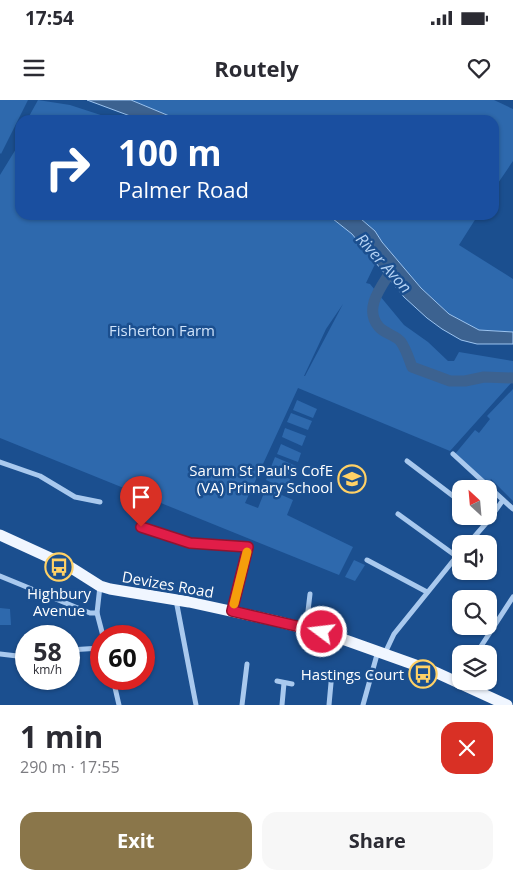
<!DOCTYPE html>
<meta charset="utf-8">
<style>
body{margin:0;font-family:"Open Sans",sans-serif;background:#f7f7f7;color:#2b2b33;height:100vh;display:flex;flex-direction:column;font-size:19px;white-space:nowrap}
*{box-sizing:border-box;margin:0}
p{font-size:16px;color:#7c7c81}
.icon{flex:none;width:28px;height:28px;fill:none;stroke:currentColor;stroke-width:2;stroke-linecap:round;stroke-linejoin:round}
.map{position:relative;height:605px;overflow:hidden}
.details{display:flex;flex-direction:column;background:#fff;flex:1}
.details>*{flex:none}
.banner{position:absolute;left:15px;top:15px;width:484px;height:105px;border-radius:15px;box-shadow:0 1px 4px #0004;background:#1a4fa0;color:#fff;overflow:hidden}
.needle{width:32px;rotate:334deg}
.tools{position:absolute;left:452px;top:380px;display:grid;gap:10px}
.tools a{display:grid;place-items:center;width:45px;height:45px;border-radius:10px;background:#fff;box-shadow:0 1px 4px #0004;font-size:25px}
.speed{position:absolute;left:15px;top:525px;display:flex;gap:10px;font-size:25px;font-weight:700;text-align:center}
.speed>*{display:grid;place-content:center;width:65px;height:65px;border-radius:50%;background:#fff;box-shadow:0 1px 4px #0004;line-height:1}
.speed small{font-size:12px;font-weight:400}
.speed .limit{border:8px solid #d22;background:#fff;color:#111}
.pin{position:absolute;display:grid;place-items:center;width:42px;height:42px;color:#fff;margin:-51px -21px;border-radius:50% 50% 50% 0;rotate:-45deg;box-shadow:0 0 5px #0007}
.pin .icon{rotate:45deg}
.me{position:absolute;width:55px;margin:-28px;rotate:285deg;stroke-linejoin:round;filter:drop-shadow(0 0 4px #0008)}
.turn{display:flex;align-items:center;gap:18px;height:105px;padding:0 20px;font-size:22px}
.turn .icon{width:65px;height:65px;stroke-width:2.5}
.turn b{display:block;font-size:35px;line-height:42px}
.round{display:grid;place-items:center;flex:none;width:52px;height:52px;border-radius:15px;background:#f7f7f7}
.summary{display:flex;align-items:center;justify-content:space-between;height:85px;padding:0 20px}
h1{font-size:30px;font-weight:700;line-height:38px}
.button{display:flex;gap:10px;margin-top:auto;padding:10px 20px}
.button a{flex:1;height:58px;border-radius:15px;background:#8a764a;color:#fff;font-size:20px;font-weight:700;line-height:58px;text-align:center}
.button a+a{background:#f7f7f7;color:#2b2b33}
.status{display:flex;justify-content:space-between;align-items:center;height:35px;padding:0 25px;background:#fff;direction:ltr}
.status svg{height:14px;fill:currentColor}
header{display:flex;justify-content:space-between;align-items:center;height:65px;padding:0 20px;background:#fff;font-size:22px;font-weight:700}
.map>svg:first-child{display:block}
</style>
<div class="status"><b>17:54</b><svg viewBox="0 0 49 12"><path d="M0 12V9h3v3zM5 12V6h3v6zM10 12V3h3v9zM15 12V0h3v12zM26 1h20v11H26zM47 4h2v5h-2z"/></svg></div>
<header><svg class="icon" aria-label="menu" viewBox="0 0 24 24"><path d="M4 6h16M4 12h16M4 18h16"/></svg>Routely<svg class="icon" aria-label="heart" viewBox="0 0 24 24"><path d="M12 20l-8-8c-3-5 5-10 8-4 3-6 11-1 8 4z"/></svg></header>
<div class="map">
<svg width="513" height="605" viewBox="0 0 513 605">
<rect width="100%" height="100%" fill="#1b4f8f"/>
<g fill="#2e69ad" fill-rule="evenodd">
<polygon points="0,0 28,0 1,54 0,53"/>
<polygon points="38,0 70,5 116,20 27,20"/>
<polygon points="132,0 494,0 513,9 513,61 494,89 494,20 179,20"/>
<path d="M 20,35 L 20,115 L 328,115 L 352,134 L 376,162 L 366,183 L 370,184 L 404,225 L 428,242 L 448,261 L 454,261 L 459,252 L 513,261 L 513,281 L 450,351 L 298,288 L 245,403 L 258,408 L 266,388 L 293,400 L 287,415 L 353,447 L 339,475 L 0,338 L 0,75 L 19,44 L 18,39 ZM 343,204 L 305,276 L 304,276 L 326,229 Z"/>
<polygon points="355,115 478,115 459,145 513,179 513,232 479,230 449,214 421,188 382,142 375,131"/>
<polygon points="513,289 513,401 491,379 488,383 455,354 475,330 479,333 490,319 487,316"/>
<polygon points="297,300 317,309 313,318 293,310"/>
<polygon points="291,313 312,321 308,330 287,322"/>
<polygon points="285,328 306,336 302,346 282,337"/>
<polygon points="281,344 301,353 298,362 277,354"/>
<polygon points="275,357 296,366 292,375 271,367"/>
<polygon points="270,371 290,379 286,389 266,380"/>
<polygon points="354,460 365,465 355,481 345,477"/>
<polygon points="0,508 10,509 11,525 0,525"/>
</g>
<g fill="#3c6290" stroke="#9cc4f0">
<polygon points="87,0 131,0 179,20 141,20"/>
<polygon points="328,115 355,115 361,119 375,131 382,142 421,188 449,214 479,230 513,232 513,244 477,244 461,240 442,229 427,218 404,197 352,134"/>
</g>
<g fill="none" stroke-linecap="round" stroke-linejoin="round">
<path stroke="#3c6290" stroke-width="11" d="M 391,171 C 381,187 363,209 379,227 C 385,234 396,235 401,242 C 406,249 409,259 412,267 L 450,281 L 465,281 L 484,277 L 513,278"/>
<g stroke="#a9c9ee" stroke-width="5">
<polyline points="453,354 513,409"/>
<polyline points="407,361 461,402"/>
<polyline points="0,362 40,376 75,397 100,402"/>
<polyline points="398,414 456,456"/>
<polyline points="141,427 190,443 248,447 232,511"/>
<polyline points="468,444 488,421 503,400"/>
<polyline points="367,460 427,492"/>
<polyline points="0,476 90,513 97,513"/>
<polyline points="100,486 97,513 103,536"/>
<polyline points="176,500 196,605"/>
<polyline points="306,528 310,494"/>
<polyline points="69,550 101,548"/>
<polyline points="385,553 394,534 461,451"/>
<polyline points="0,554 26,557"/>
<polyline points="476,554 513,497"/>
<polyline points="113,579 119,605"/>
<polyline points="277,581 292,584"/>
<polyline points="242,605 247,564"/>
<polyline points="282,605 284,583"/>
<polyline points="329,605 332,572"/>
<polyline points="363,605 378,551"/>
</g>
<polyline stroke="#f0f6ff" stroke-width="11" points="0,435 70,467 100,486 110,489 189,502 276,521 334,536 435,572 507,605"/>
</g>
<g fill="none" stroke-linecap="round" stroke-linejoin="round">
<g stroke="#92132f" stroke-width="12">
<polyline id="route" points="141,427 190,443 248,447 232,511 322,532"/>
</g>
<use href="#route" stroke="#e11d48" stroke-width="9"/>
<polyline stroke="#f59e0b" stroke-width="9" points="234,504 247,452"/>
</g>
<defs>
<g id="school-ring" transform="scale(1.4375)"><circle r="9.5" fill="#1b4f8f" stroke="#ffd166" stroke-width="1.5"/><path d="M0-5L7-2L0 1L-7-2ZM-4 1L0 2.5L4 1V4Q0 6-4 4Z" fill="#ffd166"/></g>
<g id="bus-ring" transform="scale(1.4375)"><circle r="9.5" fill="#1b4f8f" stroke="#ffd166" stroke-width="1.5"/><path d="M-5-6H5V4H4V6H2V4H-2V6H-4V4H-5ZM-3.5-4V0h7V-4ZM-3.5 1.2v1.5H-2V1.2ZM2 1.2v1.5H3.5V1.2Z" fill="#ffd166"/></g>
</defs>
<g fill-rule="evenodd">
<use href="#school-ring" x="352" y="379"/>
<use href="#bus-ring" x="59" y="467"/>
<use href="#bus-ring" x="423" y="574"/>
</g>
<g text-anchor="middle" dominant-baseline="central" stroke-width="5" stroke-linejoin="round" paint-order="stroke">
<g font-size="15" fill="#cfe3fa" stroke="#1b4f8f">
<text x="162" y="230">Fisherton Farm</text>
</g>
<g font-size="15" fill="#fff" stroke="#1b4f8f" text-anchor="end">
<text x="333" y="370">Sarum St Paul's CofE<tspan x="333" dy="17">(VA) Primary School</tspan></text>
<text x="59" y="493" text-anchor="middle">Highbury<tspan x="59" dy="17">Avenue</tspan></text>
<text x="404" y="574">Hastings Court</text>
</g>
<g font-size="15" fill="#fff" stroke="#1b4f8f">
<text transform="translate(168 484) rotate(10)">Devizes Road</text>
</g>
<g font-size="16" font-style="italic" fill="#b5d3f5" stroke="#1b4f8f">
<text transform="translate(384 163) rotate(48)">River Avon</text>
</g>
</g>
</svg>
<div class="tools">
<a><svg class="needle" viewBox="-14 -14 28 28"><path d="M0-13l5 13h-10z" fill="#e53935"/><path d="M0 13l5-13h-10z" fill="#7c7c81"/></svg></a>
<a><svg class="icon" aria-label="sound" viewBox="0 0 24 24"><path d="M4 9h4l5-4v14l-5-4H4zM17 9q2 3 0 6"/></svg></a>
<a><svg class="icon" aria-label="search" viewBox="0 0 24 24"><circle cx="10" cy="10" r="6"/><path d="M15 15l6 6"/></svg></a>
<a><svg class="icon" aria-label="layers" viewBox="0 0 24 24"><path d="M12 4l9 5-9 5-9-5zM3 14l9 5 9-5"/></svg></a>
</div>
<div class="speed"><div>58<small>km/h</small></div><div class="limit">60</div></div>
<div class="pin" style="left:141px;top:427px;background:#d93025"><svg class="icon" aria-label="arrive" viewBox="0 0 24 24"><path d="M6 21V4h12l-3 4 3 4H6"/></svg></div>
<svg class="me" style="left:322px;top:532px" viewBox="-20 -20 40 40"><circle r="17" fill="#e11d48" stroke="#fff" stroke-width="3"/><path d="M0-11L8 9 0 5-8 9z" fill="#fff"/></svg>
<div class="banner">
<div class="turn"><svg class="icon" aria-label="right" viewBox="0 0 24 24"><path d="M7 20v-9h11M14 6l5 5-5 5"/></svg><div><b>100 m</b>Palmer Road</div></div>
</div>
</div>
<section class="details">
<div class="summary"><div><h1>1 min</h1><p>290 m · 17:55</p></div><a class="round" style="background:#d93025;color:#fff"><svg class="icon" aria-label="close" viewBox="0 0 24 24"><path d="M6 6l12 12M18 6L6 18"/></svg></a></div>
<div class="button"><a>Exit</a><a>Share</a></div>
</section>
